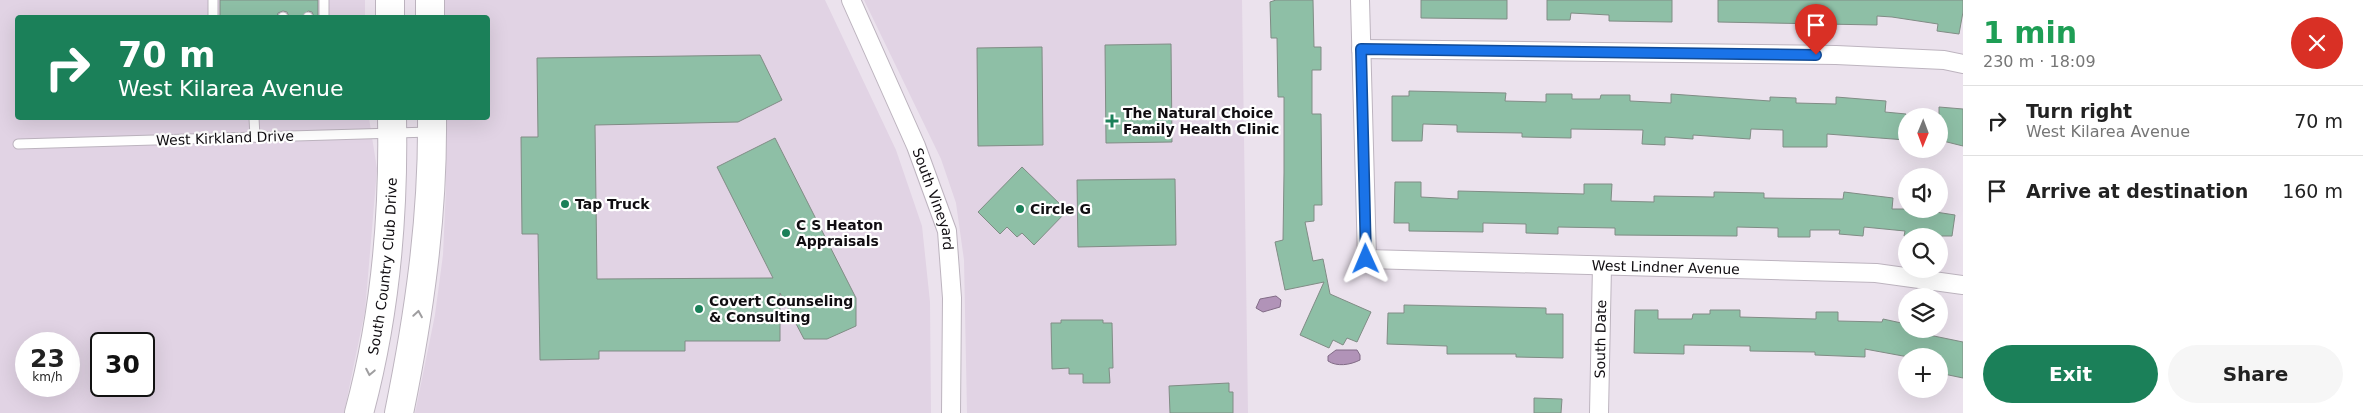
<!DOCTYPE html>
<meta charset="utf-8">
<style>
body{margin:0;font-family:"DejaVu Sans",sans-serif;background:#f6f6f6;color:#222;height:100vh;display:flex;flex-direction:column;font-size:19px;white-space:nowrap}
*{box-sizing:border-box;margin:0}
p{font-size:16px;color:#767676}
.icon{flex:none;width:28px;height:28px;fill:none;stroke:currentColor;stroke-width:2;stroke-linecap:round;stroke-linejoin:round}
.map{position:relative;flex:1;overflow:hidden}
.details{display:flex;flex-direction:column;background:#fff;width:400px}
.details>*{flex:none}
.top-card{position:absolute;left:15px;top:15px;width:475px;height:105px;border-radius:5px;box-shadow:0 5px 20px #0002;background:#1b8059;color:#fff;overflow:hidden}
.needle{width:32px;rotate:181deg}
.controls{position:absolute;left:1898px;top:108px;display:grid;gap:10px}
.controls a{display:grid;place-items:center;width:50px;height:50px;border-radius:50%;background:#fff;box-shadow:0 5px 20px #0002;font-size:25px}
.speed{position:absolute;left:15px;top:332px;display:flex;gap:10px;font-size:25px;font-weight:700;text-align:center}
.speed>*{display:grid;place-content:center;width:65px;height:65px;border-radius:50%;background:#fff;box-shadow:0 5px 20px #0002;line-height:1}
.speed small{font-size:12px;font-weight:400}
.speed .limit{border:2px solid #111;border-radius:8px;background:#fff;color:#111}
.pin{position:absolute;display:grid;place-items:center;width:42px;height:42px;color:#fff;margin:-51px -21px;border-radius:50% 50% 50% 0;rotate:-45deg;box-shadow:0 0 5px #0007}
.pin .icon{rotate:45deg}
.me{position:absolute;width:55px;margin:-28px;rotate:359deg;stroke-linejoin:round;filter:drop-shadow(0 0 4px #0008)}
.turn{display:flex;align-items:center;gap:18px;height:105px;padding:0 20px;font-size:22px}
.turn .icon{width:65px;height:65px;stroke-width:2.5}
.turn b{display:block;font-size:35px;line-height:42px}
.round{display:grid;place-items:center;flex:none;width:52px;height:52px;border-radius:26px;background:#f6f6f6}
.overview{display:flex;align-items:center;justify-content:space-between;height:85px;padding:0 20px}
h1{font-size:30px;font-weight:800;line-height:38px;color:#1e9e55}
.button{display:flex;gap:10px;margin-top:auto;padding:10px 20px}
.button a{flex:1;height:58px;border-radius:30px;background:#1b8059;color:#fff;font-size:20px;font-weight:800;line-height:58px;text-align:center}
.button a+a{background:#f6f6f6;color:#222}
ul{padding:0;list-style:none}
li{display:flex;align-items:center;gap:15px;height:70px;padding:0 20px;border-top:1px solid #e0e0e0}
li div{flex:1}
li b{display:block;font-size:19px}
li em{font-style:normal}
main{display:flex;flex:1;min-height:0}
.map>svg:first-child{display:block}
</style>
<main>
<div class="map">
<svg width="1963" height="413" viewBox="0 0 1963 413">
<rect width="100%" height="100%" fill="#ebe2ed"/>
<g fill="#e1d3e4" fill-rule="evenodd">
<path d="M 0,0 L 365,0 L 365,17 L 18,18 L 18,118 L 369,118 L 377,169 L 372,229 L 365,311 L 344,413 L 0,413 ZM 26,344 L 69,344 L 69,386 L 26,386 ZM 101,344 L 144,344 L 144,386 L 101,386 Z"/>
<polygon points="444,0 825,0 896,150 922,226 930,302 931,413 415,413 435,315 443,255 446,187 445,118 488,118 488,18 444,17"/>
<polygon points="864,0 1242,0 1248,413 967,413 964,260 956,203 941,159"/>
</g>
<g fill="#b193b8" stroke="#816b86">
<polygon points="1276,296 1281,300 1280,307 1263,312 1256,308 1260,299"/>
<path d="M 1336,350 L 1357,350 L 1360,355 L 1360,360 C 1350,365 1337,367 1328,361 L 1328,356 Z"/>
</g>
<g fill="#8ebfa6" stroke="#808c85">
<polygon points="220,0 318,0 318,17 314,17 312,12 308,11 302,17 289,17 287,12 283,11 278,13 277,17 220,18"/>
<polygon points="1276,0 1313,0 1314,47 1321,47 1321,70 1312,70 1312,114 1321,114 1322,205 1314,205 1314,221 1305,222 1313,261 1323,259 1330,294 1371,312 1357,342 1347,338 1343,345 1333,340 1329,348 1300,335 1324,282 1285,290 1275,242 1283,240 1284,173 1284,97 1278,97 1277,38 1271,38 1270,2"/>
<polygon points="1421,0 1507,0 1507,19 1421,18"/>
<polygon points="1547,0 1672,0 1672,22 1609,21 1609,15 1571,13 1570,20 1547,20"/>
<polygon points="1718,0 1963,0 1963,12 1959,34 1937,31 1938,24 1892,17 1877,16 1877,25 1718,22"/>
<polygon points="1171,44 1172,142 1106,143 1105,45"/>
<polygon points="1042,47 1043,145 978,146 977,48"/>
<polygon points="760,55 782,100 738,122 595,125 597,279 773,278 717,167 775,138 856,298 856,326 827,339 804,339 780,293 780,341 685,341 685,351 599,351 599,359 540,360 538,234 522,234 521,137 538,137 537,58"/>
<polygon points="1409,91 1506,93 1505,101 1546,102 1546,94 1572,94 1572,99 1600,99 1601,95 1630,95 1630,101 1671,103 1671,94 1770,101 1770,97 1796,98 1796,103 1836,104 1836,97 1886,101 1885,112 1906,114 1906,140 1827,134 1827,147 1783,147 1783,130 1751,129 1750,139 1693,135 1693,139 1665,137 1665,145 1642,144 1643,130 1571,129 1571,138 1522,137 1522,133 1457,132 1457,125 1423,124 1422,141 1392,141 1392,96 1409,96"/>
<polygon points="1939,107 1963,109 1963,146 1939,140"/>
<polygon points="1022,167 1067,211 1034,245 1022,233 1017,237 1007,227 1000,234 978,212"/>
<polygon points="1175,179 1176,245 1078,247 1077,180"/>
<polygon points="1395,182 1421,182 1421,197 1458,199 1458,191 1584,194 1584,184 1612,184 1611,201 1654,202 1654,196 1714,197 1714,192 1764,193 1764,198 1843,199 1844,192 1893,198 1892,209 1916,209 1955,215 1952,236 1904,236 1905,231 1864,227 1863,236 1839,234 1840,230 1810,230 1810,237 1778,237 1778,228 1737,227 1737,236 1615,235 1615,228 1558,227 1558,234 1526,233 1526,224 1483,223 1483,232 1409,231 1409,223 1394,223"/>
<polygon points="1404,305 1546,308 1546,314 1563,314 1563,358 1516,357 1516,354 1447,354 1447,346 1387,344 1388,313 1404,313"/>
<polygon points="1635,310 1658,310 1658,319 1692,319 1693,314 1710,314 1710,310 1740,310 1740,317 1816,319 1816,312 1838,312 1838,321 1882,322 1883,319 1906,324 1906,329 1931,329 1929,335 1963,342 1963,378 1939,373 1939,356 1903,356 1865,349 1865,357 1815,355 1815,352 1750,351 1750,346 1684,345 1684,354 1634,353"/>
<polygon points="1061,320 1103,320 1103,323 1112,323 1113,368 1109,368 1110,383 1083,383 1083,374 1069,374 1069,368 1052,369 1051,323 1061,323"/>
<polygon points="1229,383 1229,392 1233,392 1233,413 1170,413 1169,386"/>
<polygon points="1534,398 1562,399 1561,413 1534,413"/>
</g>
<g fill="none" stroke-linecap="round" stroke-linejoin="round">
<g stroke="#bdb4bf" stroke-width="11">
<g id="service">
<polyline points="213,0 213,18"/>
<polyline points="283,17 283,18"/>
<polyline points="308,17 308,18"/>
<polyline points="324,18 324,0"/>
<polyline points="254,118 255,137"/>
<polyline points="18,144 430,132"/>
</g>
</g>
<g stroke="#bdb4bf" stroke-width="20">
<g id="minor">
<path id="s1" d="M 851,0 L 916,146 L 947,231 L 952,298 L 951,413"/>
<path id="s2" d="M 1360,0 L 1367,259 L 1876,273 L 1963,285"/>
<polyline points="1361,49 1836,55 1944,60 1963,64"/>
<path id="s3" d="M 1599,413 L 1602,266"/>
</g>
</g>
<g stroke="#bdb4bf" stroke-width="30">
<g id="primary">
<polyline points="390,0 390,18"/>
<polyline points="430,0 430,18"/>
<path id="s4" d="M 359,413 C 385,317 394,217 392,118"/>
<path d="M 399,413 C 419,315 433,218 432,118"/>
</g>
</g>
<use href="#service" stroke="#fff" stroke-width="9"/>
<use href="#minor" stroke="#fff" stroke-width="18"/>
<use href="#primary" stroke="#fff" stroke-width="28"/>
</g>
<defs><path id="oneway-chevron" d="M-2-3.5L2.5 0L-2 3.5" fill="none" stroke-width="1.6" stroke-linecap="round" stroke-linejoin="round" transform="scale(1.25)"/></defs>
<g stroke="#9f9ea0">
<use href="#oneway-chevron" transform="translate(418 314) rotate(-81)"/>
<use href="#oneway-chevron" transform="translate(370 372) rotate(101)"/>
</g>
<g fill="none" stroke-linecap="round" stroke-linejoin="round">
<g stroke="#114b97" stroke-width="12">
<polyline id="route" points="1366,259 1361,49 1816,55"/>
</g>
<use href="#route" stroke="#1a73e8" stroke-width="9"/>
</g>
<g fill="#1b8059" stroke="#fff" stroke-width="2">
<path d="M1109.5 113.5h5v5h5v5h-5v5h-5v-5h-5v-5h5z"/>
<circle cx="565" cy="204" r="5"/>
<circle cx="1020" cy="209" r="5"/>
<circle cx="786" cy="233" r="5"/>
<circle cx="699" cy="309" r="5"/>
</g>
<g text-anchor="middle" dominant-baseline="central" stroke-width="4.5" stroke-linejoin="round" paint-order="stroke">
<g font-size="14" font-weight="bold" fill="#100d11" stroke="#fff" text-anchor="start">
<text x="1123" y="113">The Natural Choice<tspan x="1123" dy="16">Family Health Clinic</tspan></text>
<text x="575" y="204">Tap Truck</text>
<text x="1030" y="209">Circle G</text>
<text x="796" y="225">C S Heaton<tspan x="796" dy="16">Appraisals</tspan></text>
<text x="709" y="301">Covert Counseling<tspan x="709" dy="16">&amp; Consulting</tspan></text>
</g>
<g font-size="14" fill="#100d11" stroke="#fff">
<text transform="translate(225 138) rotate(-2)">West Kirkland Drive</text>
<text stroke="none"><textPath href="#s1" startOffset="216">South Vineyard</textPath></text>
<text stroke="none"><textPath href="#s4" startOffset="149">South Country Club Drive</textPath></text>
<text stroke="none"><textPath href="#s2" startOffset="558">West Lindner Avenue</textPath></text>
<text stroke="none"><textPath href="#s3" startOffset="74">South Date</textPath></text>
</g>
</g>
</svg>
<div class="controls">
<a><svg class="needle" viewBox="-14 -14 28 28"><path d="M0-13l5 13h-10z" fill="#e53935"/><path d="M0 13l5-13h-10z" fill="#767676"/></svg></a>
<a><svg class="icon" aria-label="sound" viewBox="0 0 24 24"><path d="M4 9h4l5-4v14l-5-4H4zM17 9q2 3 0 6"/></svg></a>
<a><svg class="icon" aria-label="search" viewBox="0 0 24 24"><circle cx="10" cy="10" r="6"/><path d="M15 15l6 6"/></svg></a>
<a><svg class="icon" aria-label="layers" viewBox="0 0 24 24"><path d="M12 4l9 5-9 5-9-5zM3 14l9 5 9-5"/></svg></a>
<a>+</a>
</div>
<div class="speed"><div>23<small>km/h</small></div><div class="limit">30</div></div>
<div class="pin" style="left:1816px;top:55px;background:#d93025"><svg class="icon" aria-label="arrive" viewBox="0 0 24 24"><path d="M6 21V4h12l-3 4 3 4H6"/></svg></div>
<svg class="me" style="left:1366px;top:259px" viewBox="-20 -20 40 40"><path d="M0-17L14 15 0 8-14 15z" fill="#1a73e8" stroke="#fff" stroke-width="4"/></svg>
<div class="top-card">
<div class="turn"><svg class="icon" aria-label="right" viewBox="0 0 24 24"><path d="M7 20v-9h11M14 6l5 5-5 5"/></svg><div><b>70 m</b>West Kilarea Avenue</div></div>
</div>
</div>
<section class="details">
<div class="overview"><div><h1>1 min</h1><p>230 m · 18:09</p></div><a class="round" style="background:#d93025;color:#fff"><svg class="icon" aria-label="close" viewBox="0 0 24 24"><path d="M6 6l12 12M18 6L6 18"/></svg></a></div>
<ul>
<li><svg class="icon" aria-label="right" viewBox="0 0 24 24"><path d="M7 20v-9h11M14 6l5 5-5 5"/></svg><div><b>Turn right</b><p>West Kilarea Avenue</p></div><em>70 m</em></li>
<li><svg class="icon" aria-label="arrive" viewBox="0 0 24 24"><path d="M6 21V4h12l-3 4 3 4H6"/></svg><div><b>Arrive at destination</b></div><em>160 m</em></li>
</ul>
<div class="button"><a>Exit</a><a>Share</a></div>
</section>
</main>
